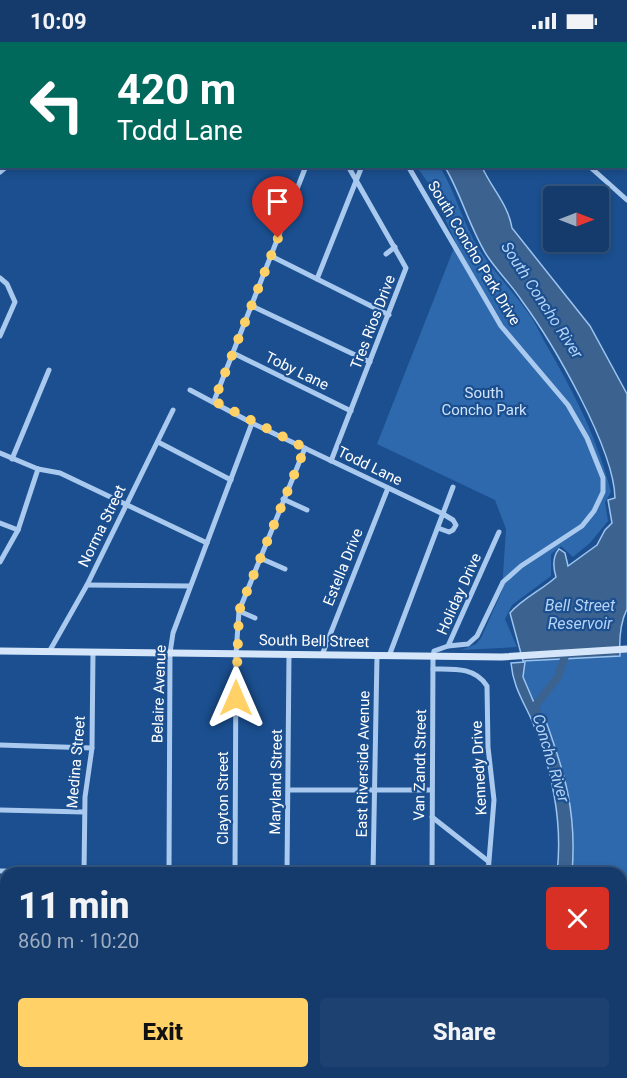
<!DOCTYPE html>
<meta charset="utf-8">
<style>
body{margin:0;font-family:Roboto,sans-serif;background:#1d4271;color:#f1f3f6;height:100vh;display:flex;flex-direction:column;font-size:22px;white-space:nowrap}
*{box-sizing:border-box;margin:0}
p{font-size:20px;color:#9dadc1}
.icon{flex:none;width:33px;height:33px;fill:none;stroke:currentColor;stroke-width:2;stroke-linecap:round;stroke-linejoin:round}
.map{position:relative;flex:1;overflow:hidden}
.side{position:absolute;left:0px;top:825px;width:627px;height:212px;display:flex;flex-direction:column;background:#143b6b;border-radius:18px 18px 0 0;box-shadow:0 3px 9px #0003,0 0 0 2px #33557e}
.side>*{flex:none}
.hud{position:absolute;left:0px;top:0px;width:627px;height:126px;box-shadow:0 3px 9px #0003,0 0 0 2px #33557e;background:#00695c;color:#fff;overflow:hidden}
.needle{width:39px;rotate:90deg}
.tools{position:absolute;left:543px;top:144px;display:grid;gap:12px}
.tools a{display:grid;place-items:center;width:66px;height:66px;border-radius:6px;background:#143b6b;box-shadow:0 3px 9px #0003,0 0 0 2px #33557e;font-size:30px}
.pin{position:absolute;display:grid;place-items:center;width:51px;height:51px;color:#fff;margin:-62px -26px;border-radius:50% 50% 50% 0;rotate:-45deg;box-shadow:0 0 6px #0007}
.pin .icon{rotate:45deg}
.me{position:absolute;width:66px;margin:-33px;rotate:0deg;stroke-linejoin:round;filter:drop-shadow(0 0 4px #0008)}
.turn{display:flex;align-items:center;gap:21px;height:126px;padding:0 18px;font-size:27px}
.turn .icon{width:78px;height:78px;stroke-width:2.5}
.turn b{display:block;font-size:42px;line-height:51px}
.round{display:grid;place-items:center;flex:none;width:63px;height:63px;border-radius:6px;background:#1d4271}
.headline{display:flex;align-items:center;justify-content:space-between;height:102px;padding:0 18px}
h1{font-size:36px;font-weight:800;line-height:45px}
.button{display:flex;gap:12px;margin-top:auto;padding:12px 18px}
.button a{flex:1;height:69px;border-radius:6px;background:#ffd166;color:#111;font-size:24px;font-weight:800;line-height:69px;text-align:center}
.button a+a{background:#1d4271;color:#f1f3f6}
.status{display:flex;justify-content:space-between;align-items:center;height:42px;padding:0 30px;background:#143b6b;direction:ltr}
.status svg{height:16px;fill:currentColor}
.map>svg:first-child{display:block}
</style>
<div class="status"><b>10:09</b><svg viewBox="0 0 49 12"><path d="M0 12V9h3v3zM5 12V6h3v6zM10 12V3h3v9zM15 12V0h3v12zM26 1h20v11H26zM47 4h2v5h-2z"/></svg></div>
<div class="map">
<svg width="627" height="1036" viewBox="0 0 627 1036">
<rect width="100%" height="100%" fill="#1b4f8f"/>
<g fill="#2e69ad">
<path d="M 417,125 L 440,125 C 456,151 463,182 479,207 C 493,229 511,247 526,268 C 535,279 540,292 547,304 C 575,353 597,395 611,450 L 605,460 L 608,479 L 590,501 L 573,515 L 561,504 L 551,512 L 551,534 L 512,563 L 505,577 L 517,605 L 461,608 L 476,602 L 481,596 L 502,549 L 506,487 L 495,458 L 377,402 L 456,201 L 429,142 Z"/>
<polygon points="627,607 627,1036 531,1036 531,1031 621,1030 621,831 567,831 571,802 523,634 527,608"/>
</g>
<g fill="#3c6290" stroke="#9cc4f0" stroke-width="1.5">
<path d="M 445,125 L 482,125 C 492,147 508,162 512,186 L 590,284 L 627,352 L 627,567 C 620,581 619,598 620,614 L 523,619 L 510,571 C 523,556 542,548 556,535 C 553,525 552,515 559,507 L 565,511 L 568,524 L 597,503 L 605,488 L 612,481 L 608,458 L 615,456 C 614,406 553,301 522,259 C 511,242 496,228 486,212 C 469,184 461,152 445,125 Z"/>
<path d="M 525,620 L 523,635 L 538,670 L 544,674 C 565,731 577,770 572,831 L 557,831 C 563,781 552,727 533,681 C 524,660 513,645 511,621 Z"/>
</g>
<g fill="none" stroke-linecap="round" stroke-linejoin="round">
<polyline stroke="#3c6290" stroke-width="8" points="538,673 535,664 558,635 567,608"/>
<g stroke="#a9c9ee" stroke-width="5">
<polyline points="340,0 341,2"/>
<polyline points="502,0 503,2"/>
<polyline points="72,2 73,0"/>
<polyline points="570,2 570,0"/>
<polyline points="626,5 627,5"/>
<polyline points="626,96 627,96"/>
<polyline points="408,124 501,284 568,363 587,396 603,436 603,450 594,469 582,484 521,524 503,540 477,594 468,602 448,604"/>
<polyline points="589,124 627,158"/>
<polyline points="0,130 7,124"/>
<polyline points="386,212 395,205"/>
<polyline points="271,214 389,273"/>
<polyline points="0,236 7,242 15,260 0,294"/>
<polyline points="317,237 362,124"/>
<polyline points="252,264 370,320"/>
<polyline points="233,311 351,369"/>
<polyline points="190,348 252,381 443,472 453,478 456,483 453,488 449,490 438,486"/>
<polyline points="214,359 306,124"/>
<polyline points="158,400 231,438"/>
<polyline points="0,411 38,427 60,431 207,501"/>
<polyline points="12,417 49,328"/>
<polyline points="331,419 406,226 348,124"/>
<polyline points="283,457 307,468"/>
<polyline points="0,481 18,488"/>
<polyline points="260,516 285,527"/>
<polyline points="0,520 18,488 38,427"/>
<polyline points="87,543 190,544"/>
<polyline points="239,569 255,576"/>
<polyline points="49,610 87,543 173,368"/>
<polyline points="322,613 388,446"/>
<polyline points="389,614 453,445"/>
<path d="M 433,627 C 454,627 475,625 487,644 L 488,705 L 494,758 L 488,831"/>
<polyline points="0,703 92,706"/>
<polyline points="289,748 432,748"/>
<polyline points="0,768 84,770"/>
<polyline points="432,775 488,819"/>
<polyline points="0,829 84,830"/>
<polyline points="84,831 85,755 92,706 93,610"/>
<polyline points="169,831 170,611 173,591 252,381"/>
<polyline points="235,831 236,612 239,569 305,406"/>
<polyline points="287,831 289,613"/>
<polyline points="373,831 377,614"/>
<polyline points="432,831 433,614 434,609 448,604 499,490"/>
<polyline points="0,891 6,891"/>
<polyline points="0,949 6,949"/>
<polyline points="486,1030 486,1036"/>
<polyline points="82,1036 82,1030"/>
<polyline points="166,1036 166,1030"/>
<polyline points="286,1036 286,1030"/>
<polyline points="372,1036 372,1030"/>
<polyline points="430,1036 430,1030"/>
</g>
<polyline stroke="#d6e6fa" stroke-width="7" points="0,609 502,615 627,607"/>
</g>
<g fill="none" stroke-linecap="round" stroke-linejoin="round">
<polyline stroke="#ffd166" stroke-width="10" stroke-dasharray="0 18" points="236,656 239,569 305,406 214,359 278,196"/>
</g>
<g text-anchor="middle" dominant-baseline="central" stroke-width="4.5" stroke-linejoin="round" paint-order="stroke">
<g font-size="15" fill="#fff" stroke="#1b4f8f">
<text transform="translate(474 211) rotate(59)">South Concho Park Drive</text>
<text transform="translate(373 280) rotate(-69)">Tres Rios Drive</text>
<text transform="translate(297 329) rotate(26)">Toby Lane</text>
<text transform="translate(370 424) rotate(26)">Todd Lane</text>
<text transform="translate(102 484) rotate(-64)">Norma Street</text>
<text transform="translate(343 525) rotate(-68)">Estella Drive</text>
<text transform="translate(459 552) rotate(-66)">Holiday Drive</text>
<text transform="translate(314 599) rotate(1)">South Bell Street</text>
<text transform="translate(159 652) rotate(-88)">Belaire Avenue</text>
<text transform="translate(76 720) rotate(-85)">Medina Street</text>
<text transform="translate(363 722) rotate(-89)">East Riverside Avenue</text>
<text transform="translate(420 723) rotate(-89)">Van Zandt Street</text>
<text transform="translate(479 726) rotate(-93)">Kennedy Drive</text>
<text transform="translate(276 740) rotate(-89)">Maryland Street</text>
<text transform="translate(223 756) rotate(-90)">Clayton Street</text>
</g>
<g font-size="15" fill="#cfe3fa" stroke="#1b4f8f">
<text x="484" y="351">South<tspan x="484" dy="17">Concho Park</tspan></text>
</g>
<g font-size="16" font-style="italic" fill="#b5d3f5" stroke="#1b4f8f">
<text transform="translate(542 258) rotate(57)">South Concho River</text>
<text x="580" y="563">Bell Street<tspan x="580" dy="18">Reservoir</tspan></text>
<text transform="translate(551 716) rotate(73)">Concho River</text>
</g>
</g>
</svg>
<div class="tools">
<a><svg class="needle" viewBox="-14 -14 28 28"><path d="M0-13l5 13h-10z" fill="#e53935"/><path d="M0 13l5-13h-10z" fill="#9dadc1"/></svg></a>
</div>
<div class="pin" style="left:278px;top:196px;background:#d93025"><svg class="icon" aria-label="arrive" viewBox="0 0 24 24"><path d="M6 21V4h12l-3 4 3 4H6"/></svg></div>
<svg class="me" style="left:236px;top:656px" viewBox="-20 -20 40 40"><path d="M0-17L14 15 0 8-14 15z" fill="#ffd166" stroke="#fff" stroke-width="4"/></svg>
<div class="hud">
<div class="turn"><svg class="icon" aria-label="left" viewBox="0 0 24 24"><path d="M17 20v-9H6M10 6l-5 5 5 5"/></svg><div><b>420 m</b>Todd Lane</div></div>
</div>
<section class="side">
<div class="headline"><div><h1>11 min</h1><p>860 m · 10:20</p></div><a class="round" style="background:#d93025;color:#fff"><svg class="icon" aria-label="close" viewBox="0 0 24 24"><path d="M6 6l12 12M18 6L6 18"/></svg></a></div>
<div class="button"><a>Exit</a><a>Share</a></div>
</section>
</div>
